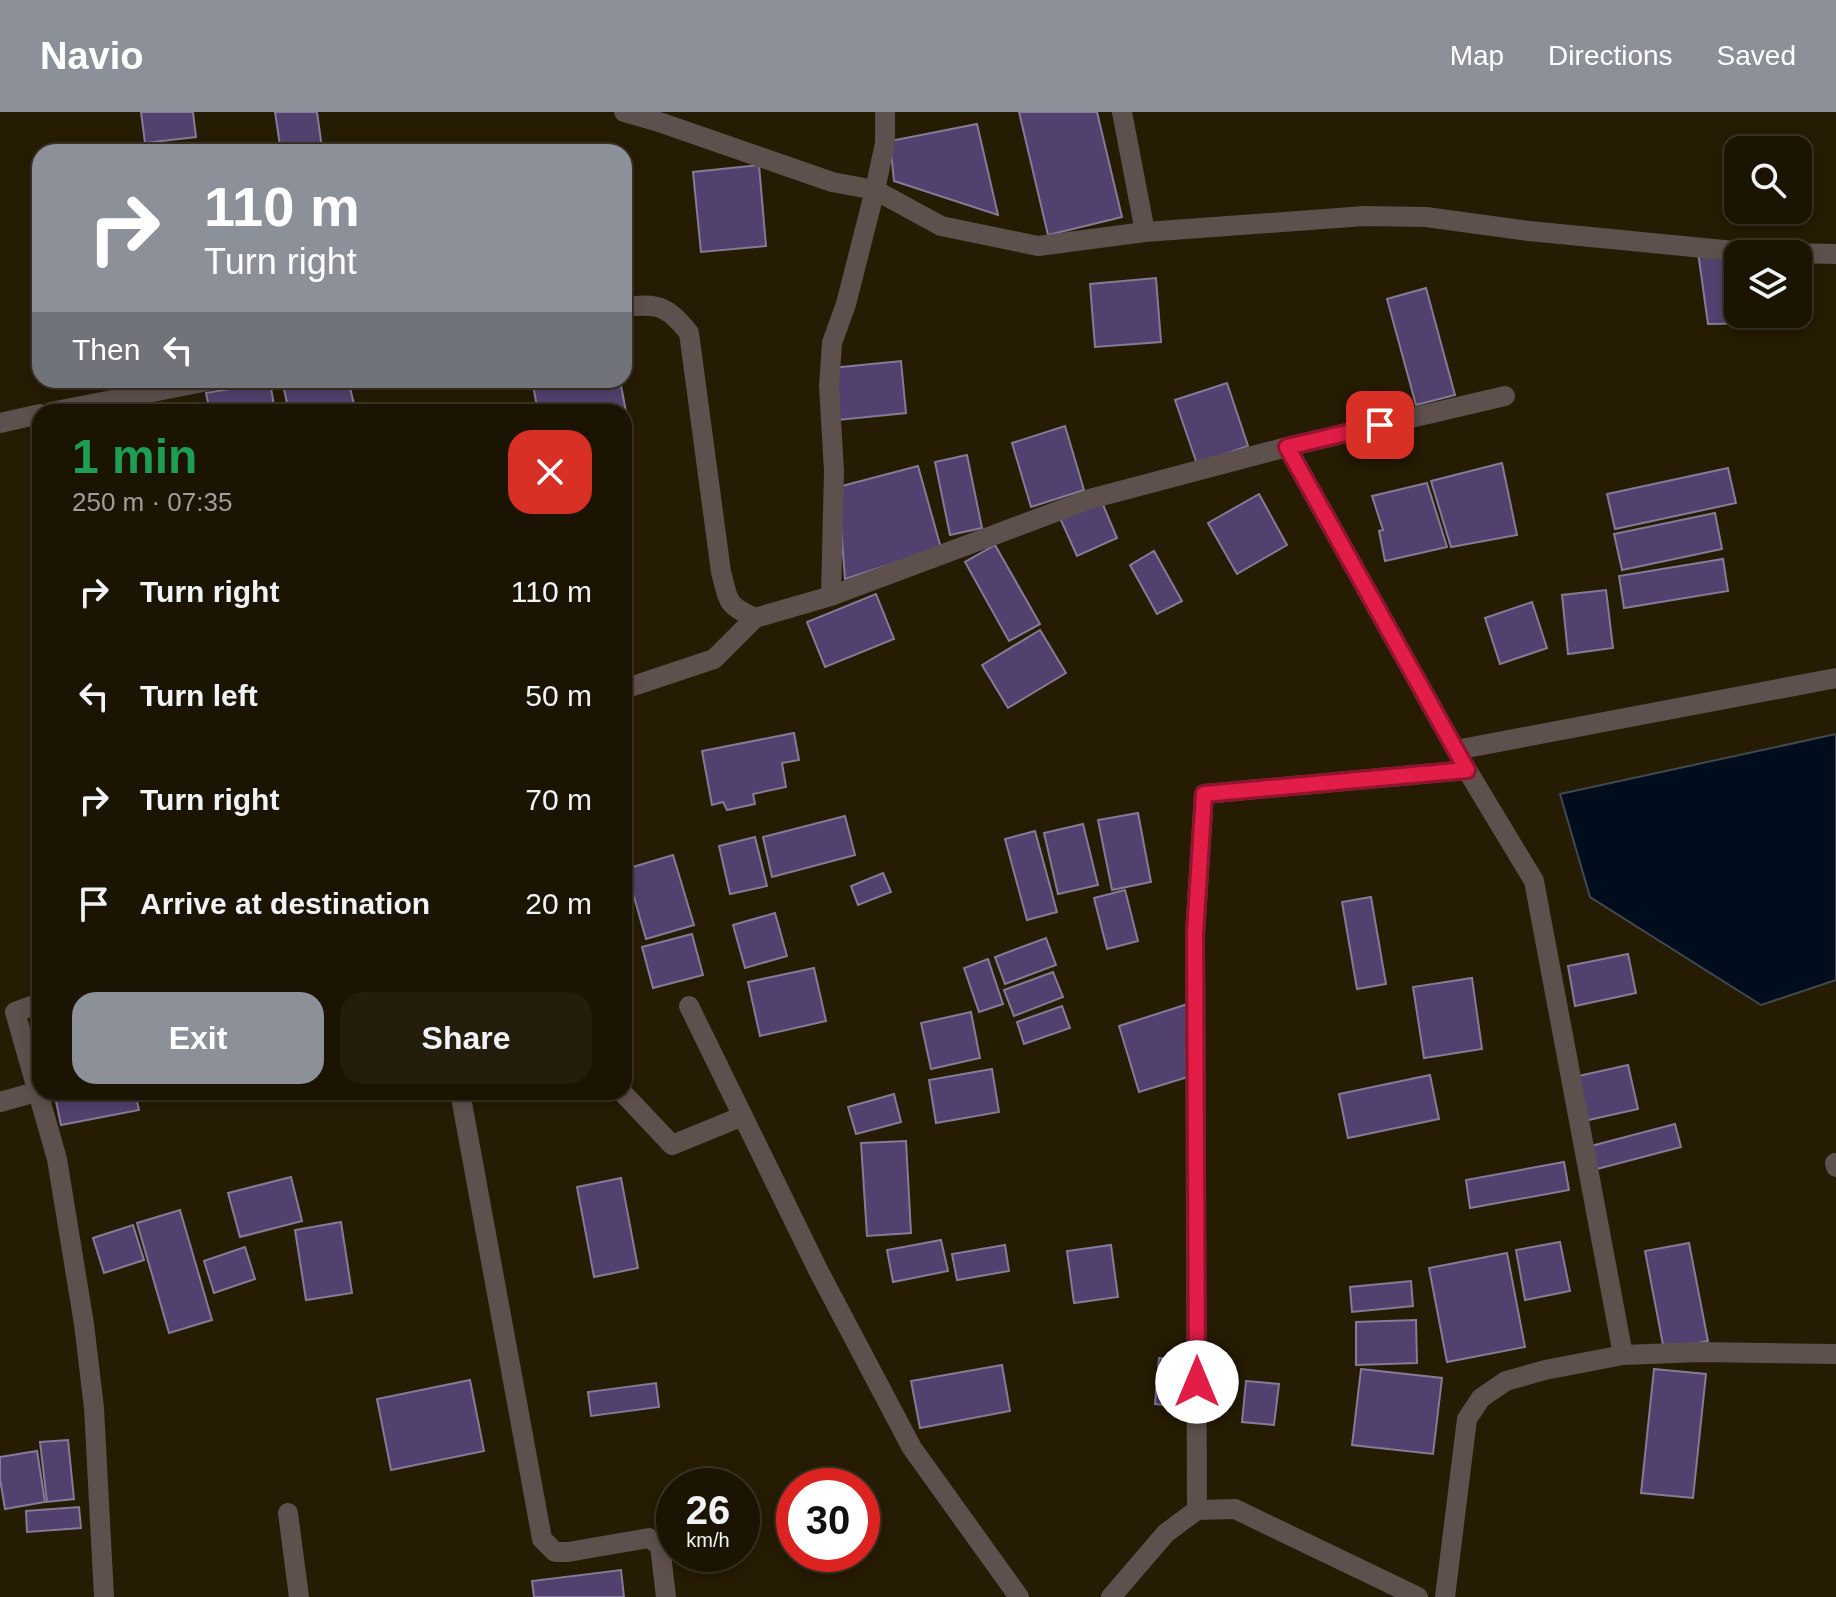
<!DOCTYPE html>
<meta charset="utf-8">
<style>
body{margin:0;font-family:Helvetica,sans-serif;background:#251d0c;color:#f1f3f6;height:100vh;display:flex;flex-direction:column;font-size:30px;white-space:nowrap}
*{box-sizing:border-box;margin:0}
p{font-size:26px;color:#a09e99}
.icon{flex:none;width:44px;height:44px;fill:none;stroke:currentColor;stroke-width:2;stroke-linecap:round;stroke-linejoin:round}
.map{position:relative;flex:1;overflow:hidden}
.sheet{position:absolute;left:32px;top:292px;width:600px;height:696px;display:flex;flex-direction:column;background:#1c1402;border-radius:24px;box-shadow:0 4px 12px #0003,0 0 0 2px #3a3324}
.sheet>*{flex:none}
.hud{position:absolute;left:32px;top:32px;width:600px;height:244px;border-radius:24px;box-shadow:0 4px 12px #0003,0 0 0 2px #3a3324;background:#8c9099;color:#fff;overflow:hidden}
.controls{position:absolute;left:1724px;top:24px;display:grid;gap:16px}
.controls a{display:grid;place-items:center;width:88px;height:88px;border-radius:16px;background:#1c1402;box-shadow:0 4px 12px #0003,0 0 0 2px #3a3324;font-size:40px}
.speed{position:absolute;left:656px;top:1356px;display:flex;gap:16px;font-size:40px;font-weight:700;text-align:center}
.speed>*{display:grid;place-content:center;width:104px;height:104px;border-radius:50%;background:#1c1402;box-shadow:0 4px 12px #0003,0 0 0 2px #3a3324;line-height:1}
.speed small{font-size:20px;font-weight:400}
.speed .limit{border:12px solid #d22;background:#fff;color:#111}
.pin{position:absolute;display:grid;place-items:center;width:68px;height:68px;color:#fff;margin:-34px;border-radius:16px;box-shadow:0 4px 12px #0006}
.me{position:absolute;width:88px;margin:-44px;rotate:0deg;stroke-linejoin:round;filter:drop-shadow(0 0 6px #0008)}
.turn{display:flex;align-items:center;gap:28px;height:168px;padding:0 40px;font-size:36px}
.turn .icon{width:104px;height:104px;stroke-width:2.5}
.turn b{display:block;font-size:56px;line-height:68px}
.then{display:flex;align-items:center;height:76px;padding:0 40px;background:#0003;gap:16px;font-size:30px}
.round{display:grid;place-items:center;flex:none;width:84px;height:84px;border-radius:24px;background:#251d0c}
.summary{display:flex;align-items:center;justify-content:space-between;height:136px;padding:0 40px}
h1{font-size:48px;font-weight:600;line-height:60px;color:#1e9e55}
.cta{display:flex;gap:16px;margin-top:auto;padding:16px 40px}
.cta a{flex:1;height:92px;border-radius:24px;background:#8c9099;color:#fff;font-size:32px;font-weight:600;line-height:92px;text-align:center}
.cta a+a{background:#251d0c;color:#f1f3f6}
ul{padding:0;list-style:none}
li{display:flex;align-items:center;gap:24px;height:104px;padding:0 40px}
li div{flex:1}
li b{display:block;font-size:30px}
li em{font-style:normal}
header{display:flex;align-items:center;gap:48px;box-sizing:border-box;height:112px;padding:0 40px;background:#8c9099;color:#fff}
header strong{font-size:38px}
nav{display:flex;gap:44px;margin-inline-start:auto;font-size:28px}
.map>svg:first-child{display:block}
</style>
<header>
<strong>Navio</strong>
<nav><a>Map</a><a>Directions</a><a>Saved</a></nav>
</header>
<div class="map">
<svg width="1836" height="1485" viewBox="0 0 1836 1485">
<rect width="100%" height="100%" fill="#261b03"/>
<polygon fill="#000d1d" stroke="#41494f" stroke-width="2" points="1836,622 1836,868 1761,893 1590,785 1560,682"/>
<g fill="#52406e" stroke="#847b96" stroke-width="2">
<polygon points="141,0 193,0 196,25 145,31"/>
<polygon points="275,0 317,0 322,36 298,40 281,40"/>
<polygon points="1019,0 1097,0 1122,105 1048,123"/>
<polygon points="977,12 998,103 894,69 890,29"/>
<polygon points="150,36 150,40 76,40 76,39"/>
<polygon points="759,53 766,134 701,140 693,60"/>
<polygon points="1698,140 1738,145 1738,202 1775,202 1776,211 1708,212"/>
<polygon points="1156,166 1161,230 1095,235 1090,172"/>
<polygon points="1426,176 1455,283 1416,293 1387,187"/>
<polygon points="901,249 906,301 838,308 832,256"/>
<polygon points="282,268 348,268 356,300 289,300"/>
<polygon points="532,268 620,268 627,305 624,305 624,300 538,300"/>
<polygon points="270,270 275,300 210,300 206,281"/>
<polygon points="1227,271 1248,334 1197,352 1175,288"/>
<polygon points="1065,314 1084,378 1031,395 1012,331"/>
<polygon points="967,343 982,416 950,423 935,350"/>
<polygon points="1502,351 1517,423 1451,435 1431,369"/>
<polygon points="918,354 941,436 845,467 838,375"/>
<polygon points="1728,356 1736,391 1615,417 1607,382"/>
<polygon points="1427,371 1447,435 1385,449 1379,419 1383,418 1372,384"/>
<polygon points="1259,382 1287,433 1237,462 1208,411"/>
<polygon points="1101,388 1117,426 1077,444 1060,406"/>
<polygon points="1715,401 1722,437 1622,458 1614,422"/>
<polygon points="995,433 1040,512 1009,529 965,450"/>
<polygon points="1154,439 1182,489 1157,502 1130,453"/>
<polygon points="1723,447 1728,479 1624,496 1619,464"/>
<polygon points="1606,478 1613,536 1568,542 1562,483"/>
<polygon points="876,482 894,527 825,555 807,510"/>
<polygon points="1532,490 1547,536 1500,552 1485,506"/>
<polygon points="1040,518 1066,561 1008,596 982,553"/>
<polygon points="794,621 799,648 782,651 786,675 753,682 755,692 727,698 723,690 712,693 702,639"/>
<polygon points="1138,701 1151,770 1112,778 1098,708"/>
<polygon points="845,704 855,743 772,765 763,725"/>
<polygon points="1083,712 1098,773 1058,782 1044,721"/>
<polygon points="1035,719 1057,800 1027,808 1005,727"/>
<polygon points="755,725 767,774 730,782 719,734"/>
<polygon points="673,743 694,813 646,827 626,757"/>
<polygon points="883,761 891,780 858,793 851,774"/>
<polygon points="1125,778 1138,829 1107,837 1094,786"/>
<polygon points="1371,785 1386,872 1357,877 1342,790"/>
<polygon points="775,801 787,844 745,856 733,813"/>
<polygon points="692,822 703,863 653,876 642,835"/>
<polygon points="1046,826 1056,853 1005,872 995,845"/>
<polygon points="1628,842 1636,881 1575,894 1568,854"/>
<polygon points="988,847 1003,892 979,900 964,856"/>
<polygon points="814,856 826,909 760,924 748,870"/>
<polygon points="1053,860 1063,885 1014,904 1004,878"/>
<polygon points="1472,866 1482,937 1424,946 1413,875"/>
<polygon points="1194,890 1191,964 1139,980 1119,914"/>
<polygon points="1062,894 1070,916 1024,932 1017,910"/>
<polygon points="971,900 980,946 931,957 921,911"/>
<polygon points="1628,953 1638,997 1584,1009 1574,965"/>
<polygon points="992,957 999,1000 936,1011 929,968"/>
<polygon points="1430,963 1439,1007 1348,1026 1339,982"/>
<polygon points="54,980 135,980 139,998 61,1013"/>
<polygon points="894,982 901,1010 856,1022 848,995"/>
<polygon points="1675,1012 1681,1035 1597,1057 1591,1034"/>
<polygon points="906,1029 911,1121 867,1124 861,1031"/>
<polygon points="1564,1050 1569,1078 1470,1096 1466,1068"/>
<polygon points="291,1065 302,1109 240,1125 228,1081"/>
<polygon points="621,1066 638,1156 594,1165 577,1075"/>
<polygon points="180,1098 212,1208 169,1221 137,1111"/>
<polygon points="341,1110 352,1181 306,1188 295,1118"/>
<polygon points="133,1113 144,1148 104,1161 93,1126"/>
<polygon points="941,1128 948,1159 893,1170 887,1138"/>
<polygon points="1560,1130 1570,1179 1525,1188 1516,1138"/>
<polygon points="1689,1131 1708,1229 1664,1238 1645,1139"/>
<polygon points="1005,1133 1009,1159 957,1168 952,1142"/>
<polygon points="1111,1133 1118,1185 1074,1191 1067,1139"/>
<polygon points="245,1135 255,1167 214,1181 204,1149"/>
<polygon points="1507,1141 1525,1235 1447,1250 1429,1156"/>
<polygon points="1411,1169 1413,1194 1352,1200 1350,1175"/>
<polygon points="1416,1208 1417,1251 1356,1253 1356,1210"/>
<polygon points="1159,1246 1196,1249 1192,1295 1155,1292"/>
<polygon points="1002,1253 1010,1299 920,1316 911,1269"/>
<polygon points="1361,1257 1442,1266 1433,1342 1352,1333"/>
<polygon points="1654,1257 1706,1262 1693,1386 1641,1381"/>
<polygon points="470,1268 484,1339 391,1358 377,1287"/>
<polygon points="1246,1269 1279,1272 1274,1313 1242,1310"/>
<polygon points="656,1271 659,1295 591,1304 588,1280"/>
<polygon points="68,1328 74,1387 47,1390 40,1330"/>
<polygon points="37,1339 45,1390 5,1397 0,1367 0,1345"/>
<polygon points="79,1395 81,1416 27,1420 26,1399"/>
<polygon points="621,1458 624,1485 534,1485 532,1469"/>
</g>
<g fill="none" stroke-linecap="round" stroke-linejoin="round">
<g stroke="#5e504c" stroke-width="20">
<polyline points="624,0 662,11 832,70 875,78 941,114 1038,134 1145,120 1365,104 1426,105 1529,119 1744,140 1836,142"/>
<polyline points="1122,0 1145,120"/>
<path d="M 624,195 C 658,191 668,194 689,221 L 721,460 C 729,490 726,493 755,506 L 831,484 L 1090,387 L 1287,335 L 1505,284"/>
<polyline points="51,300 213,268"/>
<polyline points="0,311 40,302"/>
<polyline points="831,484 834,359 829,274 832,231 846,192 875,78 885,31 885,0"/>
<polyline points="624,577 714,547 755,506"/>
<polyline points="1456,638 1836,566"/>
<polyline points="1467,658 1534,769 1623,1243"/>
<polyline points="40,891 15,900 57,1047 84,1212 94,1296 104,1485"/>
<polyline points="689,894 818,1158 912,1336 1019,1485"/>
<polyline points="460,980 542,1427 555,1440 568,1440 649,1426 660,1434 666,1485"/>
<polyline points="622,980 672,1033 743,1004"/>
<polyline points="0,990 36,980"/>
<polyline points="1835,1051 1836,1055"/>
<polyline points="1197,1398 1195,822 1204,682 1467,658 1287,335"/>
<polyline points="288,1401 299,1485"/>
<polyline points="1111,1485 1166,1421 1197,1398 1235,1397 1418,1485"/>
<polyline points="1445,1485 1467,1307 1481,1286 1506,1269 1545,1258 1623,1243 1701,1240 1836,1242"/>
</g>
</g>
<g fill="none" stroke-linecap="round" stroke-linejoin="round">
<g stroke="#92132f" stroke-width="20">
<polyline id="route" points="1197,1270 1195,822 1204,682 1467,658 1287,335 1380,313"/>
</g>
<use href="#route" stroke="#e11d48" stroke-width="14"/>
</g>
</svg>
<div class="controls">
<a><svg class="icon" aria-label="search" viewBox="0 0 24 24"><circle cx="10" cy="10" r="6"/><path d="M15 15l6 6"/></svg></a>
<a><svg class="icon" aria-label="layers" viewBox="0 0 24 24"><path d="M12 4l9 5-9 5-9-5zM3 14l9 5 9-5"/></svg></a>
</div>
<div class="speed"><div>26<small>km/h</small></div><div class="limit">30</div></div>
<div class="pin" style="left:1380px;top:313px;background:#d93025"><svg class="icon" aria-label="arrive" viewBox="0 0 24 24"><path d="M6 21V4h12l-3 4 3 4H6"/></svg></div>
<svg class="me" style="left:1197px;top:1270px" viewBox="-20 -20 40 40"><circle r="19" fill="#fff"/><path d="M0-13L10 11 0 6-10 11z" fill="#e11d48"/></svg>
<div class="hud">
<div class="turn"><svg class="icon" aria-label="right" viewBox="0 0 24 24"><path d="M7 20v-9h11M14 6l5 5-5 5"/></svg><div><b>110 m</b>Turn right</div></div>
<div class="then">Then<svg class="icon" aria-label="left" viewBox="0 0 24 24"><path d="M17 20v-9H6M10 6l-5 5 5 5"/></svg></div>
</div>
<section class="sheet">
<div class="summary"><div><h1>1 min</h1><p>250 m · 07:35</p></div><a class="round" style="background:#d93025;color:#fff"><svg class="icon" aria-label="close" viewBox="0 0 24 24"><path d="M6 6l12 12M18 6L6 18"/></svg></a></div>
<ul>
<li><svg class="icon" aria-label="right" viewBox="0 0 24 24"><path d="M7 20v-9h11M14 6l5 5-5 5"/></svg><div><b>Turn right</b></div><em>110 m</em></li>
<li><svg class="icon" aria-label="left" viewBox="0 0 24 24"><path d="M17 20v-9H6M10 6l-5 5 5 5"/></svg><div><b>Turn left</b></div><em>50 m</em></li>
<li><svg class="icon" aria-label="right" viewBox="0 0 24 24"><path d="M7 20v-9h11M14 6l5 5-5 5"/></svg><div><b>Turn right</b></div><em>70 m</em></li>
<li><svg class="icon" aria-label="arrive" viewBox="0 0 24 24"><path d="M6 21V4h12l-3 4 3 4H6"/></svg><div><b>Arrive at destination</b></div><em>20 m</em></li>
</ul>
<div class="cta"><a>Exit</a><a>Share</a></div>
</section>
</div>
